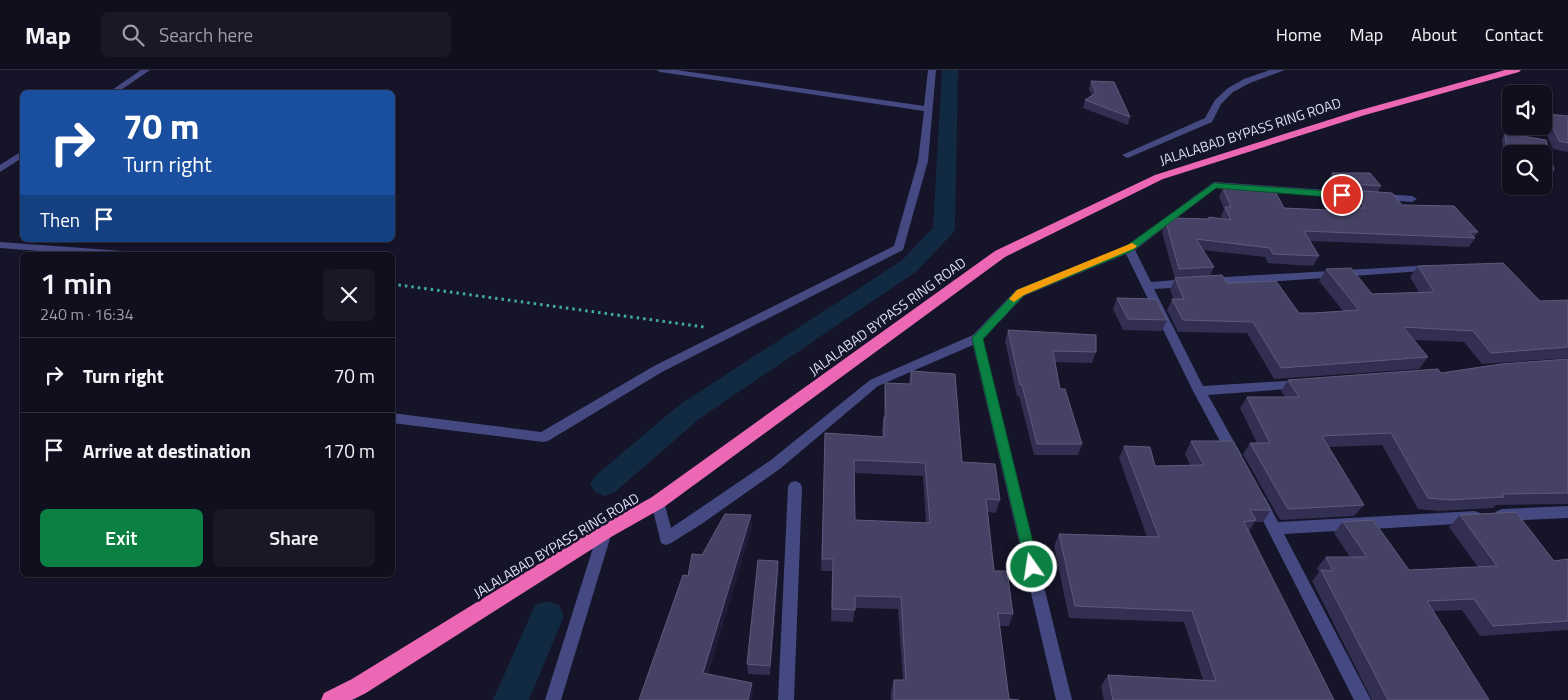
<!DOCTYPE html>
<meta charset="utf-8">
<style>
body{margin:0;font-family:"Titillium Web",sans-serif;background:#191827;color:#f1f3f6;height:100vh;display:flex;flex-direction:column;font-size:19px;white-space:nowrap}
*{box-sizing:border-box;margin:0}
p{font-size:16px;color:#9c9ca4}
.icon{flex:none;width:28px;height:28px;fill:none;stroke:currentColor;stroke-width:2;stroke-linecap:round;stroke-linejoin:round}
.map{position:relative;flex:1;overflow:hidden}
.side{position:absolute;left:20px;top:182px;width:375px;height:325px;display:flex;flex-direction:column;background:#100f1e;border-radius:8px;box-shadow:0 1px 4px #0004,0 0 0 1px #302f3c}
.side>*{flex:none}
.hud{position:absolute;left:20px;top:20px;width:375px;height:152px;border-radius:8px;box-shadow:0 1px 4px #0004,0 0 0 1px #302f3c;background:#1a4fa0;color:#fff;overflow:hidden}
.fabs{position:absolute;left:1502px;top:15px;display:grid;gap:10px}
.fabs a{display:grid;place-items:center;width:50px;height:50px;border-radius:8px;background:#100f1e;box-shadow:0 1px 4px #0004,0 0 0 1px #302f3c;font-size:25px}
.pin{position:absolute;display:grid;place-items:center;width:42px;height:42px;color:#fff;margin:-21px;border:2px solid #fff;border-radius:50%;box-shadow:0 1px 5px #0007}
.me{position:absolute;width:55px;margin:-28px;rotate:347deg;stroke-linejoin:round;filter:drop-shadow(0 0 4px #0008)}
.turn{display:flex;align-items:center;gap:18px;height:105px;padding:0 20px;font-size:22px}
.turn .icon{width:65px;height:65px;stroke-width:2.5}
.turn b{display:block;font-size:35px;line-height:42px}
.then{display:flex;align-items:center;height:48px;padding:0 20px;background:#0003;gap:10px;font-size:19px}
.round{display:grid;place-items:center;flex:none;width:52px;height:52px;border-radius:8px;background:#191827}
.headline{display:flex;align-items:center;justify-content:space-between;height:85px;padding:0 20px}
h1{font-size:30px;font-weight:600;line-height:38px}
.button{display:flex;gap:10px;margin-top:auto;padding:10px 20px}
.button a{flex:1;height:58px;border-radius:8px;background:#0b8043;color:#fff;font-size:20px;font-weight:600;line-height:58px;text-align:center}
.button a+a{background:#191827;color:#f1f3f6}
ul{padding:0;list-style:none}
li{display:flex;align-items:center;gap:15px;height:75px;padding:0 20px;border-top:1px solid #302f3c}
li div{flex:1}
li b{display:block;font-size:19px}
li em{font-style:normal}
header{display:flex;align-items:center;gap:30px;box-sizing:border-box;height:70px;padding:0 25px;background:#100f1e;border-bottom:1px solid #302f3c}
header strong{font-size:24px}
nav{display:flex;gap:28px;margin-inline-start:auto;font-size:18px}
.search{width:350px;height:45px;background:#191827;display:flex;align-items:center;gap:12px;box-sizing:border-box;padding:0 18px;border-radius:8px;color:#9c9ca4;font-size:19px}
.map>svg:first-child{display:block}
</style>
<header>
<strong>Map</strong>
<div class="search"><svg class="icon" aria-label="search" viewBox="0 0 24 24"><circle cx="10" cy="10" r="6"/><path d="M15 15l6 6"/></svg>Search here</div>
<nav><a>Home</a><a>Map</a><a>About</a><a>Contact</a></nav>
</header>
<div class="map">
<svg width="1568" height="630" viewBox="0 0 1568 630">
<rect width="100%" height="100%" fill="#151428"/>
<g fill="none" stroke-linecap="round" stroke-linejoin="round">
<g fill="#122942" fill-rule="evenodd">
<polygon points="942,0 958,0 955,159 952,164 917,201 699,349 615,422 605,426 595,422 590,414 595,406 679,335 901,191 933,158"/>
<polygon points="547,531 559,535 564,546 529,630 493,630 535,535"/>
</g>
<polyline stroke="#40ad9b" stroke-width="3" stroke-dasharray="2.5 4" stroke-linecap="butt" points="392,214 704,257"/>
<g fill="#454981" fill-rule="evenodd">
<polygon points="141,0 150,0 118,22 109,22"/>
<polygon points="656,0 677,0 924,36 928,0 936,0 928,91 903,180 662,302 548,371 543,372 392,353 392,343 541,362 654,296 894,176 918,91 924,41 660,2"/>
<polygon points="1270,0 1285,0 1250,13 1233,22 1221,34 1212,52 1130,87 1127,88 1122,85 1205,48 1215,30 1228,18 1244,9"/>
<polygon points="22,81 22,88 0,102 0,95"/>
<polygon points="1214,112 1412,126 1417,129 1412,132 1216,118 1135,180 1151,212 1188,209 1194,213 1188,217 1154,219 1203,316 1301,310 1305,311 1307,314 1305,317 1301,318 1208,325 1242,386 1240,390 1235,391 1230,390 1193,321 1126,184 1024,226 983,269 1072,630 1056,630 973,275 878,316 781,398 703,453 671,473 666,475 661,473 651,432 653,428 658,426 663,428 671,458 771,390 870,310 973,265 1016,220 1125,177"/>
<polygon points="0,172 137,182 142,185 93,185 0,178"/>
<polygon points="1433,195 1438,198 1437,200 1208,216 1202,212 1208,208"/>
<polygon points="795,411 800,413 802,417 794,630 778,630 788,417 790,413"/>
<polygon points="1260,425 1265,427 1278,452 1475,441 1480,443 1482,447 1480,451 1475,453 1284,464 1371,630 1354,630 1253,431 1255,427"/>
<polygon points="1568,436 1568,448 1502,451 1497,449 1495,445 1497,441 1502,439"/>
<polygon points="605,456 610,458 612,462 561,630 545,630 598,462 600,458"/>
</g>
<polygon fill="#ec68b5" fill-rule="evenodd" points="1505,0 1521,0 1519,2 1365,45 1163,109 1005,187 664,437 611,467 366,623 352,630 321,630 324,623 352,609 599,457 652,427 995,181 1155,105 1357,41"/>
</g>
<g fill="#332f53" fill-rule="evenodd">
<polygon points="1091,11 1130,47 1128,55 1083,38 1085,30 1092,26 1089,19"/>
<polygon points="1547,44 1568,46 1568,82 1553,79 1543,56 1544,56 1544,49"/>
<polygon points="1505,63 1546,70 1554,100 1550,105 1544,104 1544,84 1511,84 1511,108 1505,106 1502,69"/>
<polygon points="1332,103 1381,116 1378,122 1337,119 1329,108"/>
<polygon points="1223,118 1284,138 1346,141 1347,138 1352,138 1345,129 1350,120 1402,135 1478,162 1474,167 1475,168 1469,177 1310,171 1319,186 1313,196 1268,193 1265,187 1203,180 1214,197 1210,206 1299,243 1343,241 1319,211 1326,199 1372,224 1419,222 1410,207 1418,196 1540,231 1568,230 1568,288 1482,294 1464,272 1414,270 1428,287 1419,299 1274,309 1247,263 1178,262 1167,240 1172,229 1174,229 1170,220 1175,209 1162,162 1166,152 1208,149 1209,147 1222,149 1221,146 1224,139 1219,127"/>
<polygon points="1117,228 1167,250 1162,261 1123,260 1113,239"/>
<polygon points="1008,260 1096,282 1092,293 1055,292 1060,319 1082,374 1078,385 1034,385 1019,326 1017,326 1005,271"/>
<polygon points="1568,289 1568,434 1496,435 1493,438 1439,441 1418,439 1382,375 1328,377 1364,435 1354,446 1280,450 1243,384 1250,373 1257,373 1240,338 1247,327 1285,327 1281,321 1288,310 1441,303"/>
<path d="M 911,301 L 962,392 L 1000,430 L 996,443 L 988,442 L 994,501 L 1013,544 L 1009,556 L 1000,556 L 1009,629 L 1019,630 L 891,630 L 891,621 L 894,610 L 903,610 L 898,539 L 855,538 L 853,552 L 831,551 L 832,501 L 821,501 L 825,363 L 882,367 L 882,360 L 884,347 L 884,326 L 885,313 L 909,314 ZM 855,403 L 923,406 L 926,453 L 855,450 Z"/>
<polygon points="1191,371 1271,440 1263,452 1255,452 1249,461 1334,630 1104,630 1101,616 1108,605 1203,610 1184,552 1069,548 1054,476 1059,464 1147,467 1119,388 1124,376 1155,396 1190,395 1185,384"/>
<polygon points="1460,445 1554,491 1568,489 1568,560 1480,566 1462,540 1433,541 1489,630 1372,630 1312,511 1319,502 1317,498 1326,487 1350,487 1334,463 1343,452 1409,500 1478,497 1449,457"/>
<polygon points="779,502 770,605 748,604 747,594"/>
</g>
<g fill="#1f1c3a">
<polygon points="751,445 752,458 705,615 703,603"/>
<polygon points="778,491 779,502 770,605 770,596"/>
<polygon points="752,613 753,625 752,630 748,630"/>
</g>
<g fill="#454265" stroke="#5e5a7c" fill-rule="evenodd">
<polygon points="1091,11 1114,12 1130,47 1085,30 1096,23"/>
<polygon points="1547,44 1568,46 1568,73 1559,71"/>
<polygon points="1505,63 1546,70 1554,100 1544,97 1544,84 1511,84 1511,101 1509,101"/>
<polygon points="1332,103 1370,103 1381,116 1340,113"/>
<polygon points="1223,118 1275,121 1284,138 1349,141 1347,138 1365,138 1350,120 1392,123 1402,135 1454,136 1478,162 1469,162 1475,168 1304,161 1319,186 1273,184 1270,178 1196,169 1214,197 1179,199 1166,152 1171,148 1209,149 1209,147 1231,150 1225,137 1231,137"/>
<polygon points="1503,193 1540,231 1568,230 1568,277 1491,283 1473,261 1403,257 1428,287 1281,298 1253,252 1183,250 1172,229 1184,229 1175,208 1222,205 1227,213 1276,211 1299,243 1314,243 1359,240 1326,199 1351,198 1372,224 1434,222 1418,196"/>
<polygon points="1117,228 1156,229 1167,250 1128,249"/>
<polygon points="1008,260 1096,265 1096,282 1053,281 1060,319 1065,319 1082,374 1037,374 1022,315 1020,315"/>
<polygon points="1568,289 1568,423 1502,424 1504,427 1449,430 1428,428 1391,363 1322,366 1364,435 1288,439 1250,373 1270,373 1247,327 1299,327 1288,310 1438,299 1441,303 1501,294"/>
<path d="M 911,301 L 955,304 L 962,392 L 995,394 L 1000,430 L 986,429 L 994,501 L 1007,501 L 1013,544 L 998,543 L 1009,629 L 1019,630 L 894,630 L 894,610 L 906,610 L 901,527 L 855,526 L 855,540 L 832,539 L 833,489 L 822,489 L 825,363 L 884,367 L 884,347 L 886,347 L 885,313 L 911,314 ZM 854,390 L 925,393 L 930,453 L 855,450 Z"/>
<polygon points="1191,371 1233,371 1271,440 1250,440 1256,450 1244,452 1334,630 1113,630 1108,605 1216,611 1192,541 1075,536 1059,464 1159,467 1124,376 1150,377 1155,396 1204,395"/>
<polygon points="1516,442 1554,491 1568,489 1568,551 1493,556 1474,529 1427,531 1489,630 1388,630 1321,500 1333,501 1326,487 1367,487 1343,452 1373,450 1409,500 1497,496 1460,445"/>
<polygon points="725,444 751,445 703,603 752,613 748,630 639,630 683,505 688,506 692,484 702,485"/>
<polygon points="758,490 778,491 770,596 747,594"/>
</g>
<polygon fill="#0b8043" stroke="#07532c" points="1214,113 1342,122 1347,125 1342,128 1216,118 1132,181 1024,225 983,269 1039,497 1037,501 1032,503 1027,501 972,268 1017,220 1125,177"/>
<polygon fill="#f59e0b" points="1132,173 1137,176 1135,178 1024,225 1014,232 1009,229 1017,220"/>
<g text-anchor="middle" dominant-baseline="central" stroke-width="5" stroke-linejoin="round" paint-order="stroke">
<g font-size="14" fill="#dfdefb" stroke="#151428">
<text transform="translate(1250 61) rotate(-18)">JALALABAD BYPASS RING ROAD</text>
<text transform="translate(887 246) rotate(-36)">JALALABAD BYPASS RING ROAD</text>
<text transform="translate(556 475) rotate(-31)">JALALABAD BYPASS RING ROAD</text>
</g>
</g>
</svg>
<div class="fabs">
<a><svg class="icon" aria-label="sound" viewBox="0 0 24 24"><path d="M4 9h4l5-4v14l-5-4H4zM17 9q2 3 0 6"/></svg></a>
<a><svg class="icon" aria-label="search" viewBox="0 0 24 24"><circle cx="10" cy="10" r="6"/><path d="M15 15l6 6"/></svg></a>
</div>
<div class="pin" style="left:1342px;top:125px;background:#d93025"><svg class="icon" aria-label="arrive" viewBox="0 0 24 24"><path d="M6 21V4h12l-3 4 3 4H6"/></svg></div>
<svg class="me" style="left:1032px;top:497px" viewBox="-20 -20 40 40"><circle r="17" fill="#0b8043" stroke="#fff" stroke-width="3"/><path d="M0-11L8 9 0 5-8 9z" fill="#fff"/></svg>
<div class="hud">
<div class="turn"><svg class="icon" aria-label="right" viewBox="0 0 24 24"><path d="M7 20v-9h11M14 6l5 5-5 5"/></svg><div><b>70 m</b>Turn right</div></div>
<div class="then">Then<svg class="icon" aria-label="arrive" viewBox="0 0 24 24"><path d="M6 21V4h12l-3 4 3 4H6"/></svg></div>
</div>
<section class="side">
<div class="headline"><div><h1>1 min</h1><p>240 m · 16:34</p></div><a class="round"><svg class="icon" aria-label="close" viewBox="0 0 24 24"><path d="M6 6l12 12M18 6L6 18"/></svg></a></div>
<ul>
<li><svg class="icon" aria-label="right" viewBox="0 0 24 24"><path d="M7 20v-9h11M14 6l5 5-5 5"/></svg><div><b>Turn right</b></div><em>70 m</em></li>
<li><svg class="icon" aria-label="arrive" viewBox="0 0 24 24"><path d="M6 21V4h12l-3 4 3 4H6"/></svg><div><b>Arrive at destination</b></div><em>170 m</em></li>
</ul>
<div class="button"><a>Exit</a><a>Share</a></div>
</section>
</div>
